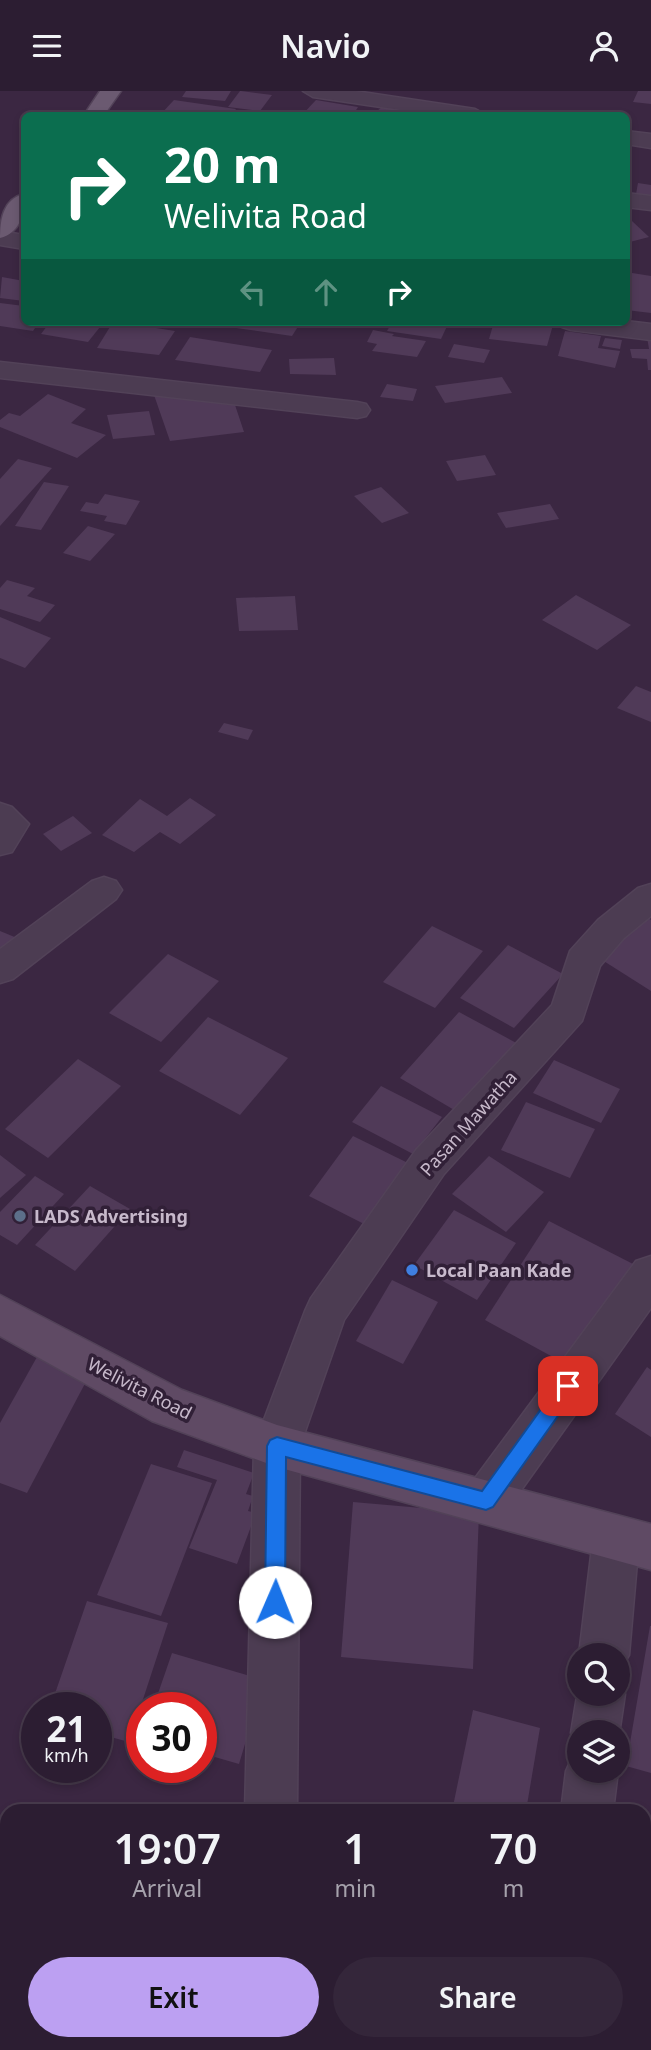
<!DOCTYPE html>
<style>
body{margin:0;font-family:"Noto Sans",sans-serif;background:#34263a;color:#f1f3f6;height:100vh;display:flex;flex-direction:column;font-size:26px;white-space:nowrap}
*{box-sizing:border-box;margin:0}
p{font-size:23px;color:#a6a2ac}
.icon{flex:none;width:38px;height:38px;fill:none;stroke:currentColor;stroke-width:2;stroke-linecap:round;stroke-linejoin:round}
.map{position:relative;flex:1;overflow:hidden}
.side{position:absolute;left:0px;top:1713px;width:651px;height:247px;display:flex;flex-direction:column;background:#2c1d32;border-radius:21px 21px 0 0;box-shadow:0 4px 10px #0003,0 0 0 2px #483b4d}
.side>*{flex:none}
.banner{position:absolute;left:21px;top:21px;width:609px;height:214px;border-radius:10px;box-shadow:0 4px 10px #0003,0 0 0 2px #483b4d;background:#0b6e4f;color:#fff;overflow:hidden}
.tools{position:absolute;left:567px;top:1552px;display:grid;gap:14px}
.tools a{display:grid;place-items:center;width:63px;height:63px;border-radius:50%;background:#2c1d32;box-shadow:0 4px 10px #0003,0 0 0 2px #483b4d;font-size:35px}
.speed{position:absolute;left:21px;top:1601px;display:flex;gap:14px;font-size:35px;font-weight:700;text-align:center}
.speed>*{display:grid;place-content:center;width:91px;height:91px;border-radius:50%;background:#2c1d32;box-shadow:0 4px 10px #0003,0 0 0 2px #483b4d;line-height:1}
.speed small{font-size:18px;font-weight:400}
.speed .limit{border:10px solid #d22;background:#fff;color:#111}
.pin{position:absolute;display:grid;place-items:center;width:60px;height:60px;color:#fff;margin:-30px;border-radius:14px;box-shadow:0 4px 10px #0006}
.me{position:absolute;width:77px;margin:-38px;rotate:1deg;stroke-linejoin:round;filter:drop-shadow(0 0 5px #0008)}
.turn{display:flex;align-items:center;gap:24px;height:147px;padding:0 28px;font-size:32px}
.turn .icon{width:91px;height:91px;stroke-width:2.5}
.turn b{display:block;font-size:49px;line-height:60px}
.lanes{display:flex;align-items:center;height:66px;padding:0 28px;background:#0003;justify-content:center;gap:35px;direction:ltr}
.lanes .off{opacity:.35}
.eta{display:flex;justify-content:space-evenly;align-items:center;height:119px;text-align:center}
.eta b{font-size:42px;font-weight:600;line-height:49px}
.button{display:flex;gap:14px;margin-top:auto;padding:14px 28px}
.button a{flex:1;height:80px;border-radius:42px;background:#bca0f2;color:#111;font-size:28px;font-weight:600;line-height:80px;text-align:center}
.button a+a{background:#34263a;color:#f1f3f6}
header{display:flex;justify-content:space-between;align-items:center;height:91px;padding:0 28px;background:#2c1d32;font-size:32px;font-weight:600}
.map>svg:first-child{display:block}
</style>
<header><svg class="icon" aria-label="menu" viewBox="0 0 24 24"><path d="M4 6h16M4 12h16M4 18h16"/></svg>Navio<svg class="icon" aria-label="person" viewBox="0 0 24 24"><circle cx="12" cy="8" r="4"/><path d="M4 21q1-7 8-7t8 7"/></svg></header>
<div class="map">
<svg width="651" height="1959" viewBox="0 0 651 1959">
<rect width="100%" height="100%" fill="#3b2742"/>
<g fill="#503a58">
<polygon points="186,0 231,0 225,10 182,6"/>
<polygon points="240,0 241,0 272,4 260,20 228,16"/>
<polygon points="638,0 651,0 651,13 633,11"/>
<polygon points="174,9 236,18 232,24 160,24"/>
<polygon points="316,9 358,16 353,24 302,24"/>
<polygon points="382,16 407,22 372,24"/>
<polygon points="638,92 651,94 651,104 636,103"/>
<polygon points="632,130 649,146 626,152 626,132"/>
<polygon points="626,181 651,185 651,222 626,219"/>
<polygon points="2,186 24,190 24,210 0,207"/>
<polygon points="0,212 24,215 24,231 39,231 33,240 0,235"/>
<polygon points="50,231 104,231 88,251 41,243"/>
<polygon points="113,231 118,231 175,240 159,264 97,257"/>
<polygon points="240,231 301,231 292,245 236,237"/>
<polygon points="392,231 449,231 441,248 387,240"/>
<polygon points="494,231 530,231 553,234 547,255 489,248"/>
<polygon points="373,239 394,243 392,245 426,250 417,266 372,260 377,253 367,251"/>
<polygon points="565,240 601,245 598,257 620,260 615,277 558,265"/>
<polygon points="190,246 272,259 260,281 175,269"/>
<polygon points="647,246 651,246 651,279 648,279 647,268 632,267 630,258 649,258"/>
<polygon points="605,247 622,249 620,258 602,255"/>
<polygon points="454,253 490,259 484,272 448,266"/>
<polygon points="334,267 336,284 290,283 289,268"/>
<polygon points="502,286 512,302 445,312 435,295"/>
<polygon points="387,293 417,298 413,310 380,306"/>
<polygon points="48,303 86,318 71,332 106,344 77,367 0,336 0,329 9,322 20,325"/>
<polygon points="154,304 235,314 244,341 170,350"/>
<polygon points="149,320 155,344 113,348 107,324"/>
<polygon points="485,364 496,384 457,390 446,370"/>
<polygon points="18,368 52,377 0,435 0,388"/>
<polygon points="44,391 69,395 41,439 15,435"/>
<polygon points="381,396 409,422 382,432 354,405"/>
<polygon points="105,403 140,410 126,434 104,430 107,425 80,420 86,411 98,413"/>
<polygon points="550,413 559,428 506,437 497,422"/>
<polygon points="88,435 115,443 90,470 63,462"/>
<polygon points="7,489 35,497 27,505 55,514 40,531 0,518 0,497"/>
<polygon points="576,504 631,534 597,559 542,529"/>
<polygon points="295,505 298,539 239,540 236,507"/>
<polygon points="0,526 51,547 25,577 0,567"/>
<polygon points="636,595 651,601 651,631 617,617"/>
<polygon points="224,632 253,639 248,649 218,641"/>
<polygon points="190,707 216,724 180,753 160,741 134,761 102,744 140,708 167,725"/>
<polygon points="73,725 92,742 61,760 43,743"/>
<polygon points="645,825 651,829 651,900 599,867"/>
<polygon points="432,835 483,860 435,917 383,891"/>
<polygon points="0,840 17,847 0,865"/>
<polygon points="508,854 563,883 514,937 460,907"/>
<polygon points="168,863 219,890 161,951 109,922"/>
<polygon points="459,921 520,954 461,1023 400,987"/>
<polygon points="208,926 288,967 240,1024 159,980"/>
<polygon points="78,968 121,995 48,1067 5,1038"/>
<polygon points="554,969 620,998 601,1032 533,1002"/>
<polygon points="381,995 442,1026 413,1063 352,1031"/>
<polygon points="526,1011 595,1038 570,1087 501,1059"/>
<polygon points="353,1045 410,1073 368,1135 309,1105"/>
<polygon points="0,1064 26,1084 0,1107"/>
<polygon points="489,1065 544,1101 506,1141 452,1103"/>
<polygon points="35,1085 64,1103 17,1154 0,1144 0,1121"/>
<polygon points="90,1095 130,1118 75,1180 35,1154"/>
<polygon points="454,1119 516,1152 477,1209 414,1174"/>
<polygon points="549,1130 635,1174 573,1277 485,1229"/>
<polygon points="392,1189 438,1211 403,1273 356,1250"/>
<polygon points="37,1266 89,1285 27,1402 0,1392 0,1332"/>
<polygon points="647,1276 651,1279 651,1346 615,1323"/>
<polygon points="184,1359 254,1382 246,1403 253,1405 248,1420 256,1422 237,1473 189,1457 217,1389 177,1376"/>
<polygon points="151,1373 212,1392 161,1525 97,1504"/>
<polygon points="353,1411 479,1422 473,1578 341,1566"/>
<polygon points="87,1510 168,1532 129,1651 96,1642 96,1617 50,1617"/>
<polygon points="650,1535 651,1535 651,1682 626,1675"/>
<polygon points="172,1562 264,1589 239,1673 201,1662 201,1617 153,1617"/>
<polygon points="473,1619 540,1637 526,1720 452,1720"/>
<polygon points="644,1762 651,1764 651,1955 644,1953"/>
<polygon points="0,1795 7,1796 7,1953 19,1953 18,1959 0,1956"/>
</g>
<g fill="none" stroke-linecap="round" stroke-linejoin="round">
<g stroke="#524258" stroke-width="3">
<g id="street">
<polygon points="303,0 355,0 475,18 486,24 435,24 313,6"/>
<polygon points="626,40 651,43 651,57 626,53"/>
<polygon points="626,102 651,105 651,119 626,116"/>
<polygon points="0,140 24,144 24,158 0,154"/>
<polygon points="626,230 651,233 651,249 571,239 562,236 558,231"/>
<polygon points="0,271 357,311 366,313 370,319 366,325 357,327 0,287"/>
<polygon points="0,712 12,716 29,733 12,761 0,764"/>
<polygon points="104,786 116,790 122,799 116,808 13,888 0,892 0,858 92,790"/>
<polygon points="651,793 651,825 624,847 600,875 582,930 444,1083 344,1229 300,1355 297,1720 245,1720 254,1355 305,1220 311,1207 416,1059 552,914 570,860 598,829 638,797"/>
<polygon points="651,1165 651,1217 502,1426 486,1432 470,1426 463,1410 470,1394 636,1170"/>
<polygon points="616,1425 633,1432 639,1448 629,1564 618,1583 618,1564 579,1564 593,1448 599,1432"/>
<polygon points="618,1586 625,1603 618,1650 618,1642 579,1642 579,1680 618,1680 613,1720 561,1720 566,1680 574,1662 579,1660 571,1642 579,1593 579,1603 618,1603"/>
<rect x="233" y="1953" width="56" height="6"/>
<rect x="535" y="1953" width="56" height="6"/>
</g>
</g>
<g stroke="#524258" stroke-width="3">
<polygon id="secondary" points="0,1204 182,1299 277,1334 651,1433 651,1479 277,1376 152,1330 0,1245"/>
</g>
<g stroke="#524258" stroke-width="3">
<g id="primary">
<polygon points="100,0 121,0 104,24 84,24"/>
<path d="M 24,103 C 26,121 20,142 0,147 C 0,129 3,108 24,103 Z"/>
</g>
</g>
<use href="#street" fill="#4c3c52" fill-rule="evenodd"/>
<use href="#secondary" fill="#5f4a64" fill-rule="evenodd"/>
<use href="#primary" fill="#6b5a71" fill-rule="evenodd"/>
</g>
<polygon fill="#1a73e8" stroke="#114b97" stroke-width="2" points="568,1286 575,1289 577,1295 575,1301 493,1416 486,1419 286,1366 285,1511 282,1518 275,1521 268,1518 265,1511 267,1355 270,1349 277,1346 482,1400 562,1289"/>
<circle fill="#5c6f8a" stroke="#312037" stroke-width="2.5" cx="20" cy="1125" r="7"/>
<circle fill="#3f7fe0" stroke="#312037" stroke-width="2.5" cx="412" cy="1179" r="7"/>
<g text-anchor="middle" dominant-baseline="central" stroke-width="7" stroke-linejoin="round" paint-order="stroke">
<g font-size="18" fill="#c7b9cb" stroke="#312037">
<text transform="translate(468 1032) rotate(-48)">Pasan Mawatha</text>
<text transform="translate(140 1297) rotate(27)">Welivita Road</text>
</g>
<g font-size="18" font-weight="bold" fill="#c7b9cb" stroke="#312037" text-anchor="start">
<text x="34" y="1125">LADS Advertising</text>
<text x="426" y="1179">Local Paan Kade</text>
</g>
</g>
</svg>
<div class="tools">
<a><svg class="icon" aria-label="search" viewBox="0 0 24 24"><circle cx="10" cy="10" r="6"/><path d="M15 15l6 6"/></svg></a>
<a><svg class="icon" aria-label="layers" viewBox="0 0 24 24"><path d="M12 4l9 5-9 5-9-5zM3 14l9 5 9-5"/></svg></a>
</div>
<div class="speed"><div>21<small>km/h</small></div><div class="limit">30</div></div>
<div class="pin" style="left:568px;top:1295px;background:#d93025"><svg class="icon" aria-label="arrive" viewBox="0 0 24 24"><path d="M6 21V4h12l-3 4 3 4H6"/></svg></div>
<svg class="me" style="left:275px;top:1511px" viewBox="-20 -20 40 40"><circle r="19" fill="#fff"/><path d="M0-13L10 11 0 6-10 11z" fill="#1a73e8"/></svg>
<div class="banner">
<div class="turn"><svg class="icon" aria-label="right" viewBox="0 0 24 24"><path d="M7 20v-9h11M14 6l5 5-5 5"/></svg><div><b>20 m</b>Welivita Road</div></div>
<div class="lanes"><svg class="icon off" aria-label="left" viewBox="0 0 24 24"><path d="M17 20v-9H6M10 6l-5 5 5 5"/></svg><svg class="icon off" aria-label="ahead" viewBox="0 0 24 24"><path d="M12 20V5M6 11l6-6 6 6"/></svg><svg class="icon" aria-label="right" viewBox="0 0 24 24"><path d="M7 20v-9h11M14 6l5 5-5 5"/></svg></div>
</div>
<section class="side">
<div class="eta">
<div><b>19:07</b><p>Arrival</p></div>
<div><b>1</b><p>min</p></div>
<div><b>70</b><p>m</p></div>
</div>
<div class="button"><a>Exit</a><a>Share</a></div>
</section>
</div>
